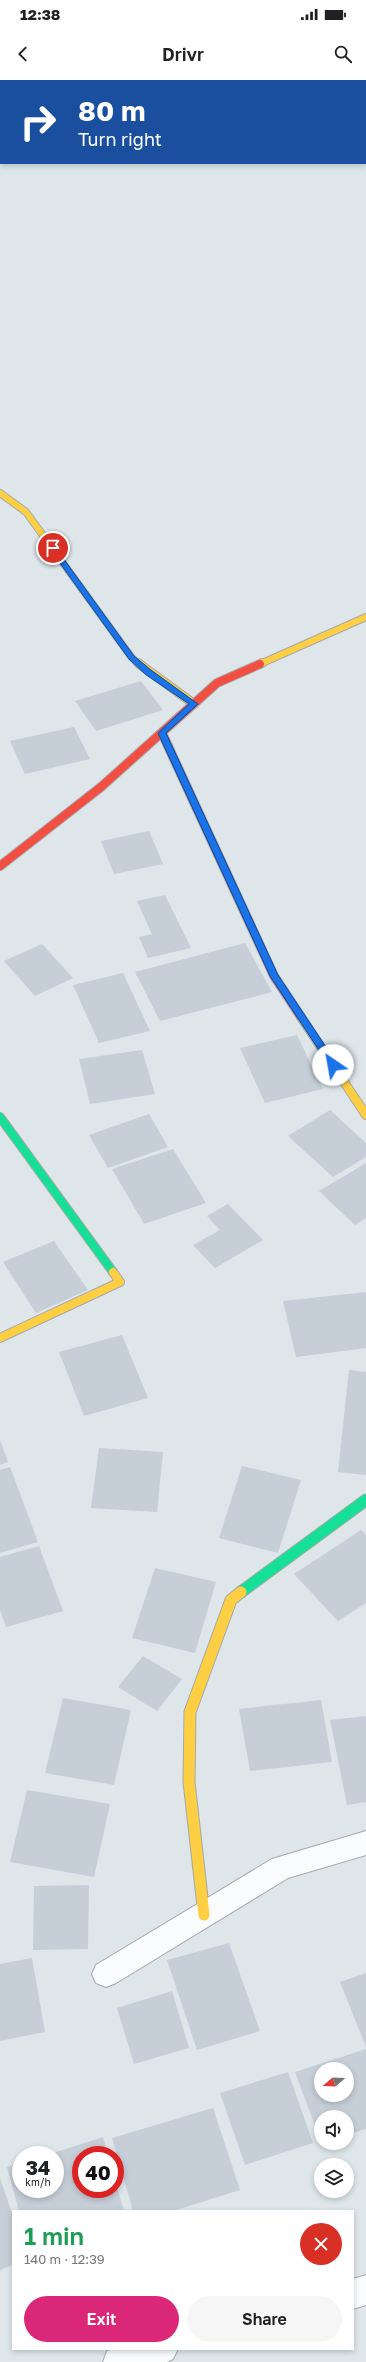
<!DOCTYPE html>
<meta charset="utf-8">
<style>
body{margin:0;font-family:"Golos Text",sans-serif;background:#f6f6f6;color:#202124;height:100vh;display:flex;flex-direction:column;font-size:15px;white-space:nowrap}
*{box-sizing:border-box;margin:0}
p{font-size:13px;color:#757577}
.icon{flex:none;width:22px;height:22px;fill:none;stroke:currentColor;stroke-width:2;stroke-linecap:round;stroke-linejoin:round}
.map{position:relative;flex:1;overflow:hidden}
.panel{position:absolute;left:12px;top:2130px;width:342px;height:140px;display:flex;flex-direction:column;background:#fff;border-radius:0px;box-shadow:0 2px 6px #0003}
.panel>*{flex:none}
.guide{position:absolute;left:0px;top:0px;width:366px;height:84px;box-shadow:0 2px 6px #0003;background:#1a4fa0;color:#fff;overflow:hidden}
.needle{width:26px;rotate:251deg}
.tools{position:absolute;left:314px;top:1982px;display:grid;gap:8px}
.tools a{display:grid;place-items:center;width:40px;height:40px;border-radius:50%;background:#fff;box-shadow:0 2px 6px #0003;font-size:20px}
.speed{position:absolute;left:12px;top:2066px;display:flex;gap:8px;font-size:20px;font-weight:700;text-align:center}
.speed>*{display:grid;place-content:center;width:52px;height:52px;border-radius:50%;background:#fff;box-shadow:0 2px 6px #0003;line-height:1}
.speed small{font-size:10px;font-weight:400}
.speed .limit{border:6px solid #d22;background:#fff;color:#111}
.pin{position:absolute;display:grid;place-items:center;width:34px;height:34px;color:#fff;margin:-17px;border:2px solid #fff;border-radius:50%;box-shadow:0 1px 4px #0007}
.me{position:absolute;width:44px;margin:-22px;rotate:327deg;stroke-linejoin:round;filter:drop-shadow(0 0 3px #0008)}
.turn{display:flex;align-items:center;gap:14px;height:84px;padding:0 12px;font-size:18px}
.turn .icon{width:52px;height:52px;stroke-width:2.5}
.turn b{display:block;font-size:28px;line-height:34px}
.round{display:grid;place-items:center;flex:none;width:42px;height:42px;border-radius:21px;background:#f6f6f6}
.summary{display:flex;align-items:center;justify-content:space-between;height:68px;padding:0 12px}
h1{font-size:24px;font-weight:600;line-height:30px;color:#1e9e55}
.cta{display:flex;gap:8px;margin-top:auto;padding:8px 12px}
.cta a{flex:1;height:46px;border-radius:24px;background:#db2777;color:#fff;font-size:16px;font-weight:600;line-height:46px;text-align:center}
.cta a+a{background:#f6f6f6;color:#202124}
.status{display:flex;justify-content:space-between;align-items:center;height:28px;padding:0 20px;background:#fff;direction:ltr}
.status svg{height:11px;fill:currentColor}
header{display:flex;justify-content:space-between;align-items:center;height:52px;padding:0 12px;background:#fff;font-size:18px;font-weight:600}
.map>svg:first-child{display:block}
</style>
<div class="status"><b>12:38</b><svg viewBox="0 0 49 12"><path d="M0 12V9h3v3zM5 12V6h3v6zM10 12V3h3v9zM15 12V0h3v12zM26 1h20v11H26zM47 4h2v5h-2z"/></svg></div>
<header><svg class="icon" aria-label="back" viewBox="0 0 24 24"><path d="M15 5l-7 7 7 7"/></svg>Drivr<svg class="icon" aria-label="search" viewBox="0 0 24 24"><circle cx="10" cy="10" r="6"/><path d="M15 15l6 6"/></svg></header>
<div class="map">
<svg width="366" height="2282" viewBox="0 0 366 2282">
<rect width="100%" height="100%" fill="#dee6ea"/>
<g fill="#c6ced8" fill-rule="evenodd">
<polygon points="141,601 163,630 96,651 75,621"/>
<polygon points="74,647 90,679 25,694 10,661"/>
<polygon points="149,751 163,784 114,794 101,761"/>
<polygon points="165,815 191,868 148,878 139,857 152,854 137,821"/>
<polygon points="245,863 272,912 160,941 135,892"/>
<polygon points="42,864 73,898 35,916 4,881"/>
<polygon points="123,893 150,951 99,963 73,905"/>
<polygon points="297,955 323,1009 265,1023 240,968"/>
<polygon points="142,970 155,1014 90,1024 79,979"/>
<polygon points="330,1030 366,1063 366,1077 333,1097 288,1056"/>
<polygon points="149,1034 168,1067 108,1088 89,1055"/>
<polygon points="173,1069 206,1123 144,1144 112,1089"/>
<polygon points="366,1083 366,1138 355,1145 319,1111"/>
<polygon points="228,1124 263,1160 215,1188 193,1165 220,1150 207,1136"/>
<polygon points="54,1161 88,1210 36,1233 3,1182"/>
<polygon points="366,1212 366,1268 296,1277 283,1221"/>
<polygon points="122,1255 148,1318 84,1336 59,1272"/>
<polygon points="349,1290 366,1292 366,1395 338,1392"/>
<polygon points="0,1360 8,1382 0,1385"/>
<polygon points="99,1368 163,1372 157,1432 91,1428"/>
<polygon points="242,1386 301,1400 278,1473 219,1458"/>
<polygon points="10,1387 38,1462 0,1473 0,1390"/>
<polygon points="361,1450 366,1455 366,1523 338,1541 294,1494"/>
<polygon points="39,1466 63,1531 6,1547 0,1530 0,1477"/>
<polygon points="155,1488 216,1502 195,1573 132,1558"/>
<polygon points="143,1576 182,1599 157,1631 118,1607"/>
<polygon points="63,1618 131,1630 114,1705 45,1693"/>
<polygon points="321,1620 332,1682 250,1691 239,1629"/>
<polygon points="366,1636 366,1722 347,1725 330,1640"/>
<polygon points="27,1710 110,1724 94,1797 10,1782"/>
<polygon points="89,1805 88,1869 33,1870 34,1806"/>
<polygon points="229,1863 260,1951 197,1970 167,1880"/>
<polygon points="32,1878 45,1952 0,1961 0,1884"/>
<polygon points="366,1893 366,1967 340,1902"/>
<polygon points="172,1911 189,1968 134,1984 117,1928"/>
<path d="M 366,1969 L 366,2049 L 347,2055 L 347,2037 L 321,2037 L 321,2062 L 295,1992 ZM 321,1989 L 347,1989 L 347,2015 L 321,2015 Z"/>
<polygon points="288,1992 313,2063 245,2085 220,2013"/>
<polygon points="213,2028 240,2110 173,2131 133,2131 112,2058"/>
<polygon points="103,2057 108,2075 81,2075 81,2109 115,2109 115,2100 124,2131 19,2131 7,2087 21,2083 21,2109 55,2109 55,2075 47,2075"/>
<polygon points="0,2098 13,2136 13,2185 0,2190"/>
</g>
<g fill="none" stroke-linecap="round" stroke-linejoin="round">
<g stroke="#a3a9ac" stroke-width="2">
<g id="street">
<polygon points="366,1751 366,1775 288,1798 116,1903 106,1907 96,1903 92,1894 96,1885 272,1779"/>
<polygon points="366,2195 366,2225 353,2229 353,2199"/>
<polygon points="113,2269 178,2269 173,2279 167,2282 103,2282 107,2271"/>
</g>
</g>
<g stroke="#a3a9ac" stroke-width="10">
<polyline id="fast-far1" points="0,1037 113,1192"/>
</g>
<g stroke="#a3a9ac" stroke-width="13">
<polyline id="fast" points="241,1512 366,1420"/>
</g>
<g stroke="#a3a9ac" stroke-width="8">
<g id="slow-far2">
<polyline points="0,413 26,432 132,578 139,584"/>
<polyline points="260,584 366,537"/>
</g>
</g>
<g stroke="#a3a9ac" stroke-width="10">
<g id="slow-far1">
<polyline points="138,583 194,624"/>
<polyline points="260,584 262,583"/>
<polyline points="301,937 366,1035"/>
<polyline points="0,1258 120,1202 113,1192"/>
</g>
</g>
<g stroke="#a3a9ac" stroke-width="13">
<polyline id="slow" points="204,1835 189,1702 190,1632 231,1520 241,1512"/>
</g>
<g stroke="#a3a9ac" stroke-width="10">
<g id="jam">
<polyline points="162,653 274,896 301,937"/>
<polyline points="0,786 101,707 217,603 260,584"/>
</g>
</g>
<use href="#street" fill="#fafbfc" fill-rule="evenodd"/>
<use href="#fast-far1" stroke="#16e098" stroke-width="8"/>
<use href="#fast" stroke="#16e098" stroke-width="11"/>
<use href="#slow-far2" stroke="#ffcf43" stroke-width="6"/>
<use href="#slow-far1" stroke="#ffcf43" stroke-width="8"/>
<use href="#slow" stroke="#ffcf43" stroke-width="11"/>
<use href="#jam" stroke="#f24e42" stroke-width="8"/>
</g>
<polygon fill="#1a73e8" stroke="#114b97" points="53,466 55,467 134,576 151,590 198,624 166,653 278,895 336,982 336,987 330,987 270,896 158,653 189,624 145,594 129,579 49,468"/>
</svg>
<div class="tools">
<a><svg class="needle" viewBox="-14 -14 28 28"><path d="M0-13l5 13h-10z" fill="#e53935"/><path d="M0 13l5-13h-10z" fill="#757577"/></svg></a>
<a><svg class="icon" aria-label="sound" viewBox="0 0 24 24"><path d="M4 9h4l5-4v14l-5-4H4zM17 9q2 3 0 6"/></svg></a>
<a><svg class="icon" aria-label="layers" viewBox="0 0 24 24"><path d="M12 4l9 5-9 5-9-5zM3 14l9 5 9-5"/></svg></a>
</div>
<div class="speed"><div>34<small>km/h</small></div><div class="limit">40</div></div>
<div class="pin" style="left:53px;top:468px;background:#d93025"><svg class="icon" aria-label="arrive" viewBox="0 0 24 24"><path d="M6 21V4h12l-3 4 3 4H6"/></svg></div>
<svg class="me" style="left:333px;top:985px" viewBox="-20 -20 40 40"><circle r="19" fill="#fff"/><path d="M0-13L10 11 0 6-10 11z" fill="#1a73e8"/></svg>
<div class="guide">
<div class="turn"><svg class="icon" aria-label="right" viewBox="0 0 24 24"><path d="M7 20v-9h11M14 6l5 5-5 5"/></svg><div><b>80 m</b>Turn right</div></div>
</div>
<section class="panel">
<div class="summary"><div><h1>1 min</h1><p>140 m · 12:39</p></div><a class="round" style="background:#d93025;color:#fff"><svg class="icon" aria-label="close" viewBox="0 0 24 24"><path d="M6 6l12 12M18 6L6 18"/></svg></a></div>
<div class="cta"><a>Exit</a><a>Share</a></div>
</section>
</div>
